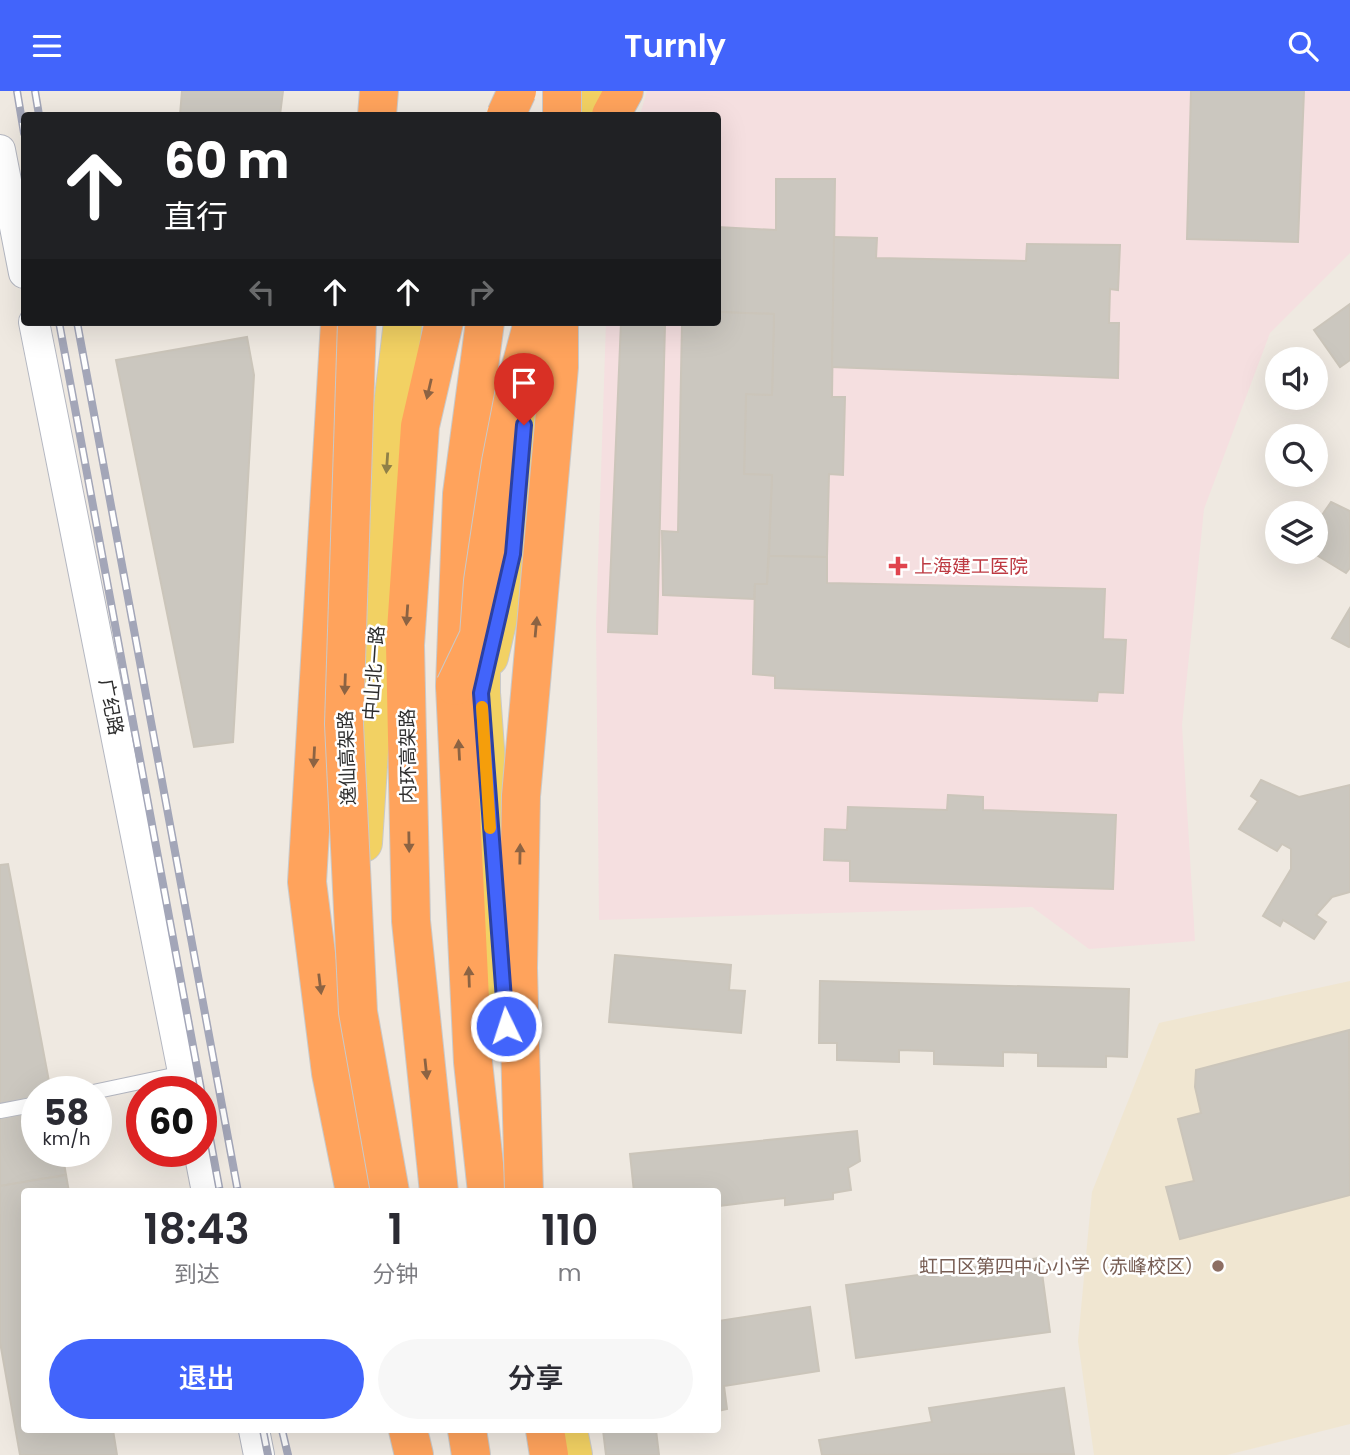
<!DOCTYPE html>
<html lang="zh">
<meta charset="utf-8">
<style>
body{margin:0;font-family:Poppins,"Noto Sans SC",sans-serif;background:#f7f7f7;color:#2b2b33;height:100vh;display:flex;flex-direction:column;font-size:26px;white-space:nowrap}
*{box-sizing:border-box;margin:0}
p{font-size:23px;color:#7c7c81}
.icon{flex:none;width:38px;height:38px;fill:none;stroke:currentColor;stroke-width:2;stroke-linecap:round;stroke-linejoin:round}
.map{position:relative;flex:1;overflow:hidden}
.details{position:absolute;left:21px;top:1097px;width:700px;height:245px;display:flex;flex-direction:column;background:#fff;border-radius:7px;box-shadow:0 7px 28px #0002}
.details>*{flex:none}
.top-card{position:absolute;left:21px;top:21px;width:700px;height:214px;border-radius:7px;box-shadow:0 7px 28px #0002;background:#202124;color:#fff;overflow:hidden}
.tools{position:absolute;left:1265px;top:256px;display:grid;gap:14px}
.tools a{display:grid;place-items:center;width:63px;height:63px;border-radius:50%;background:#fff;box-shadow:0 7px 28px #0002;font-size:35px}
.speed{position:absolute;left:21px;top:985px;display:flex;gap:14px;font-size:35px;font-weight:700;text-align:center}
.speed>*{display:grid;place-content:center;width:91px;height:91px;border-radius:50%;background:#fff;box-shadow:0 7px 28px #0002;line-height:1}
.speed small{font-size:18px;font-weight:400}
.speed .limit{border:10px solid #d22;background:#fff;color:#111}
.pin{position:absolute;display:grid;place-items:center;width:60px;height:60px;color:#fff;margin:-72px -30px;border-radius:50% 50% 50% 0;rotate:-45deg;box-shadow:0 0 7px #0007}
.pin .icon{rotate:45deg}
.me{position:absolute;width:77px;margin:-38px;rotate:356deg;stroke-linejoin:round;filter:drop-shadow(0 0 5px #0008)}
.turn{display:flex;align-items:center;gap:24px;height:147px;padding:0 28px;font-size:32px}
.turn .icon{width:91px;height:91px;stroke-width:2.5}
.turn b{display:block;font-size:49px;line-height:60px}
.lanes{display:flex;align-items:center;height:66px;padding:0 28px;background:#0003;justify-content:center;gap:35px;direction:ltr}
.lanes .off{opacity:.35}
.eta{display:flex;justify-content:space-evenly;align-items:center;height:119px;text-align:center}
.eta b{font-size:42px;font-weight:600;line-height:49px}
.cta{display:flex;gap:14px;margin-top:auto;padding:14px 28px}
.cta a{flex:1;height:80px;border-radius:42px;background:#4264fb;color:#fff;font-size:28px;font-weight:600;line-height:80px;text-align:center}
.cta a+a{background:#f7f7f7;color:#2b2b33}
header{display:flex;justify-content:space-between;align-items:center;height:91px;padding:0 28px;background:#4264fb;color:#fff;font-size:32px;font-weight:600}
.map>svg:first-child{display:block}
</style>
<header><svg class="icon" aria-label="menu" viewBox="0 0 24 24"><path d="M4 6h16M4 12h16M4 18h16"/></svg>Turnly<svg class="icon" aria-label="search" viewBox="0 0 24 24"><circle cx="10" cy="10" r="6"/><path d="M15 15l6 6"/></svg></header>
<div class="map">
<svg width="1350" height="1364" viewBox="0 0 1350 1364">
<rect width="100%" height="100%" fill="#efe9e1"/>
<polygon fill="#f0e6d1" points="1350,890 1350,1333 1227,1364 1094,1364 1078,1250 1092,1101 1159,932"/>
<polygon fill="#f5dfe0" points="647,0 1350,0 1350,162 1270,242 1204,418 1182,634 1195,850 1089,858 1032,816 599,829 596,532 606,231 718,231 718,24 640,24"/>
<g fill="#cbc7bf" stroke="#cbc5ba" stroke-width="2">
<polygon points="182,0 283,0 280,24 180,24"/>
<polygon points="1191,0 1304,0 1298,151 1187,148"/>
<polygon points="776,88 835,88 832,306 845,306 843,384 829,383 827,466 769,465 772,384 744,383 746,303 772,304 774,223 718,221 718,136 776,139"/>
<polygon points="834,146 877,147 876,167 1026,170 1027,153 1120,154 1118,199 1110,198 1109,232 1119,232 1118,287 832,276"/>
<polygon points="1350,213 1350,269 1340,276 1314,239"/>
<polygon points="718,221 774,223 772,304 746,303 744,383 772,384 767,493 755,493 754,508 663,504 662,440 678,441 682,231 718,231"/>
<polygon points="621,231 665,234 657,543 608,541"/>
<polygon points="247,246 254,284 233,651 194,656 116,269"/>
<polygon points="1331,411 1350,420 1350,477 1346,482 1310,460 1316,460 1316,448 1327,432 1320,427"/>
<polygon points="769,465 827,466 827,492 1105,498 1103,548 1126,549 1123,602 1098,601 1097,610 775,597 775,585 753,583 755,493 767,493"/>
<polygon points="1350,517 1350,555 1349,556 1332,547"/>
<polygon points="1261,689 1299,706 1350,694 1350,801 1332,806 1316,824 1326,831 1314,848 1283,829 1280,835 1263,825 1291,778 1291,758 1282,753 1277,760 1239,738 1258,710 1251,705"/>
<polygon points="948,704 983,706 983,719 1116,724 1113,798 850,790 850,770 824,769 825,738 847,739 848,716 947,719"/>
<polygon points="8,773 51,1001 37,1001 37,1060 62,1060 66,1084 0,1095 0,774"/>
<polygon points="615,864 731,874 729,899 745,900 741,942 609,931"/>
<polygon points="820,890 1129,898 1127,966 1106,965 1106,976 1038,975 1038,962 1003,961 1003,975 934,973 934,960 899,959 899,971 837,969 837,952 819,952"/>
<polygon points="1349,939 1350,1104 1180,1148 1166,1096 1194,1090 1178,1028 1201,1022 1195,996 1196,979"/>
<polygon points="857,1040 860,1070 848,1077 851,1099 833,1102 833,1108 785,1114 785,1107 718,1115 718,1101 634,1101 630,1063"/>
<polygon points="66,1084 69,1101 24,1101 24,1339 113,1339 117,1364 20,1364 0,1251 0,1095"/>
<polygon points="1040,1167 1050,1241 856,1267 846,1194"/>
<polygon points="810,1216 819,1280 724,1295 727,1318 718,1320 718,1230"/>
<polygon points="1064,1297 1074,1363 822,1364 819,1349 932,1331 929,1317"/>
<polygon points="603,1339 656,1339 659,1364 606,1364"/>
</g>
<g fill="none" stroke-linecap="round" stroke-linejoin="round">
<g stroke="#b4b7c1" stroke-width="16">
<g id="lane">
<polyline points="93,1001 183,982"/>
<polyline points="0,1020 37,1013"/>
</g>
</g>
<g stroke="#b4b7c1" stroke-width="32">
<g id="street">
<polyline points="0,59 24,182"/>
<polyline points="34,231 187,1001"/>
<polyline points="199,1060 207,1101"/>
<polyline points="254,1339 259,1364"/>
</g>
</g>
<g stroke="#c9c9c9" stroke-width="40">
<g id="primary">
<polyline points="573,24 586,0"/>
<polyline points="481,534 481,602 503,904"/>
<polyline points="489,566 513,463 526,314"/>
<polyline points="363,752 390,339 403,231"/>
<polyline points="568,1339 573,1364"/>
</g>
</g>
<g stroke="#c9c9c9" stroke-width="40">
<g id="highway">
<polyline points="377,24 379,0"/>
<polyline points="611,24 624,0"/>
<polyline points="340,231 307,791 331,982 355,1101"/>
<polyline points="485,231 462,403 455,595 473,971 487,1101"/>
<polyline points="439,1101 411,830 405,554 420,335 444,231"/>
<polyline points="408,1339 414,1364"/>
<polyline points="467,1339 471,1364"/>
<polyline points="545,1339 549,1364"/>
</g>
</g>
<use href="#lane" stroke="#fff" stroke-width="14"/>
<use href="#street" stroke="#fff" stroke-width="30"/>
<use href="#primary" stroke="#f2d163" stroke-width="38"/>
<use href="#highway" stroke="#ffa35c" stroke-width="38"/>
<g stroke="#a3a6b8" stroke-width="8">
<g id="rail">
<polyline points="17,0 24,42"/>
<polyline points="35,0 39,24"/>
<polyline points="59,231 220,1101"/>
<polyline points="77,231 238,1101"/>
<polyline points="263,1339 268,1364"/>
<polyline points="282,1339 288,1364"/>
</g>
</g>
<use href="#rail" stroke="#fff" stroke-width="5" stroke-dasharray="16" stroke-linecap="butt"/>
<g stroke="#c9c9c9" stroke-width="40" stroke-linecap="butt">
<g id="highway-bridge">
<polyline points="506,24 517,0"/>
<polyline points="562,24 562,0"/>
<polyline points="357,231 344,633 358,921 390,1101"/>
<polyline points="455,595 479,545 483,490 501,371 516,294 533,231"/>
<polyline points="524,1101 518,877 521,705 559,276 559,231"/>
</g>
</g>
<use href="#highway-bridge" stroke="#ffa35c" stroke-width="38"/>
</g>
<defs><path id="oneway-solid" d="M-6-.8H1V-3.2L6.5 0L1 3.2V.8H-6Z" transform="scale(1.75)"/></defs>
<g fill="#8c6343">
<use href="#oneway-solid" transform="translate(429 298) rotate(103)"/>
<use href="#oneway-solid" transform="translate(407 524) rotate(94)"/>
<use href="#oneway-solid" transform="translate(536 536) rotate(-85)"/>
<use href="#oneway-solid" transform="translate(345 593) rotate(92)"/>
<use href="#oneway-solid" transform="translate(459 659) rotate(-93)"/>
<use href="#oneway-solid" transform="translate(314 666) rotate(93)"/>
<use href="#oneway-solid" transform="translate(409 751) rotate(89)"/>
<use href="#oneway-solid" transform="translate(520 763) rotate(-89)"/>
<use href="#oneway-solid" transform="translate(469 886) rotate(-92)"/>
<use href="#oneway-solid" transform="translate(320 893) rotate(83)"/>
<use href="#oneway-solid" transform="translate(426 978) rotate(84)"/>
</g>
<use fill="#908048" href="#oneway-solid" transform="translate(387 372) rotate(94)"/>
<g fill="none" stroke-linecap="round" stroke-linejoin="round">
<g stroke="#2b41a3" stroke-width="18">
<polyline id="route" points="506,935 481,602 513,463 524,334"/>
</g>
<use href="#route" stroke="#4264fb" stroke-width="12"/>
<polyline stroke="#f59e0b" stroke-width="12" points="482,616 490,737"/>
</g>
<path fill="#e0444e" stroke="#fff" stroke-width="2.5" d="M894.5 464.5h7v7h7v7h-7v7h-7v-7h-7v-7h7z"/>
<circle fill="#8d6e63" stroke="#fff" stroke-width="2.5" cx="1218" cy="1175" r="7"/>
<g text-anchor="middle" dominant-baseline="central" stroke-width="5" stroke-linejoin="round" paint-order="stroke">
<g font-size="19" fill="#be3a42" stroke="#fff" text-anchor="start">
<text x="914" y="475">上海建工医院</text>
</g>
<g font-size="19" fill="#2e2e2e" stroke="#fff">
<text transform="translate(374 582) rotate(-86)">中山北一路</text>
<text transform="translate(111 616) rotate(79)">广纪路</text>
<text transform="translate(408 665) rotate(-91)">内环高架路</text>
<text transform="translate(347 667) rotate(-92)">逸仙高架路</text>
</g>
<g font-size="19" fill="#785e54" stroke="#fff" text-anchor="end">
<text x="1204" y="1175">虹口区第四中心小学（赤峰校区）</text>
</g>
</g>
</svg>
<div class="tools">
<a><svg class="icon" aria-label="sound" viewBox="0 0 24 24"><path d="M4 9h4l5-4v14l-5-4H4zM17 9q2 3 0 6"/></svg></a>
<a><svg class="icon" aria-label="search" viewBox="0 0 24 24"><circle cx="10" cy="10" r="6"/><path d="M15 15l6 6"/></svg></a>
<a><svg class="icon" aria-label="layers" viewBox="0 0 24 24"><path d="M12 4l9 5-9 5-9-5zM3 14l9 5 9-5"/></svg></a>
</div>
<div class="speed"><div>58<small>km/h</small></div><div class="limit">60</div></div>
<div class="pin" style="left:524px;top:334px;background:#d93025"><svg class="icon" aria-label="arrive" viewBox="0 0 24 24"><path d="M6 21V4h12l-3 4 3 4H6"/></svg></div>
<svg class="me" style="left:506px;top:935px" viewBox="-20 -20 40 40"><circle r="17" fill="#4264fb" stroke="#fff" stroke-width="3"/><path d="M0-11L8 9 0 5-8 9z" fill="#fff"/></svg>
<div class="top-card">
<div class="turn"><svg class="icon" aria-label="ahead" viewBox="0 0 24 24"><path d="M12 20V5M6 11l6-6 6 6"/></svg><div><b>60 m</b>直行</div></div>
<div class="lanes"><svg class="icon off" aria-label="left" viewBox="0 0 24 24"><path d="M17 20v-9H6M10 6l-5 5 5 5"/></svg><svg class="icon" aria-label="ahead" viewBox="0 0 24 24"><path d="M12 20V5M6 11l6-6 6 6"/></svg><svg class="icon" aria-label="ahead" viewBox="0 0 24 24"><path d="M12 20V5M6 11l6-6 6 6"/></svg><svg class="icon off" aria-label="right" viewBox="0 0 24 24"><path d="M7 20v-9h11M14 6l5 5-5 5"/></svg></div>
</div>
<section class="details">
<div class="eta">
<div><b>18:43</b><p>到达</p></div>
<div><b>1</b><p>分钟</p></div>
<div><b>110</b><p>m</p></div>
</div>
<div class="cta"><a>退出</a><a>分享</a></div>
</section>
</div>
